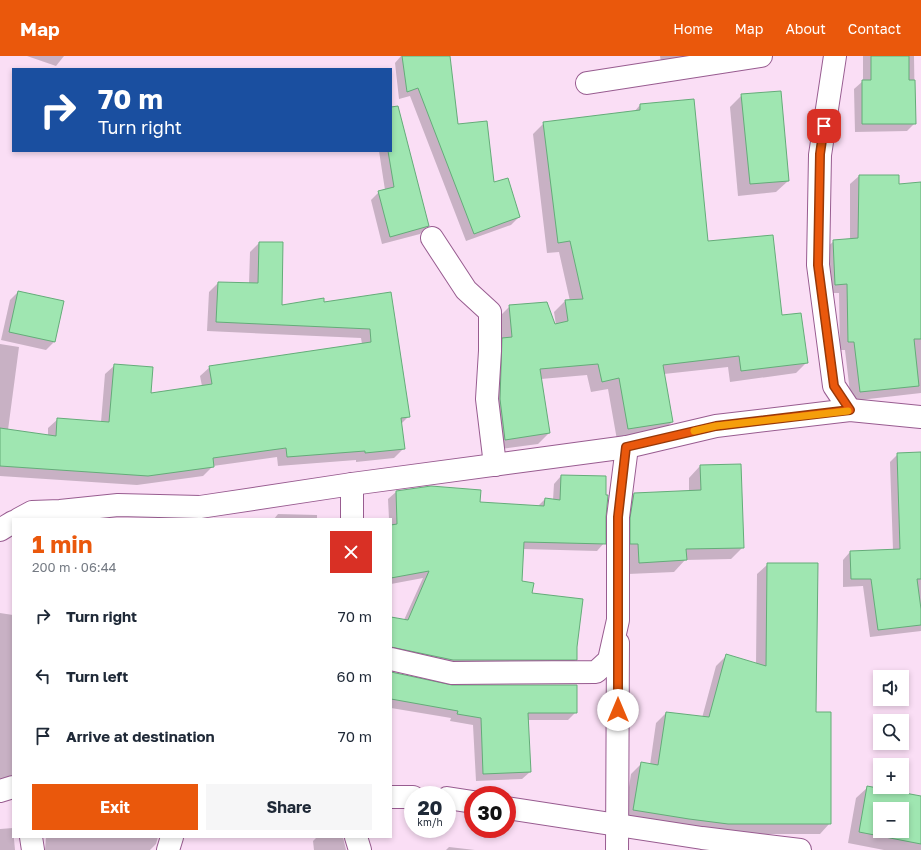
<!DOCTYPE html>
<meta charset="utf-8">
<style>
body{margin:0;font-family:"Golos Text",sans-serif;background:#f6f6f7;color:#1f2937;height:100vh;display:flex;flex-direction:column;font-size:15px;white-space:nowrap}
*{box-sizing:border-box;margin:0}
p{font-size:13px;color:#747a83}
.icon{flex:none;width:22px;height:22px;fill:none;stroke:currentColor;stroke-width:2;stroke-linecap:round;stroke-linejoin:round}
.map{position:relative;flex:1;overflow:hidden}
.drawer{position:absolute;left:12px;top:462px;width:380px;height:320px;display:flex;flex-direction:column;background:#fff;border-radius:0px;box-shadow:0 2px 6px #0003}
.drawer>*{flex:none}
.banner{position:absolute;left:12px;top:12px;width:380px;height:84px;border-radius:0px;box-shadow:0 2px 6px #0003;background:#1a4fa0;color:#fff;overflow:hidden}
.fabs{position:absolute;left:873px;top:614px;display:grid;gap:8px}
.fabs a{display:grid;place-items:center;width:36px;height:36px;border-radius:0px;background:#fff;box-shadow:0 2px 6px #0003;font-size:20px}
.speed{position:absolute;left:404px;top:730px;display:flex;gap:8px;font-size:20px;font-weight:700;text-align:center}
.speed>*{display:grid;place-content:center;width:52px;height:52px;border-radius:50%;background:#fff;box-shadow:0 2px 6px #0003;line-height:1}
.speed small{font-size:10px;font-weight:400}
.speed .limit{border:6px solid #d22;background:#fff;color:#111}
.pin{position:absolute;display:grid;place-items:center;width:34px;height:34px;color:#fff;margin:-17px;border-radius:8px;box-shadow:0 2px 6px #0006}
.me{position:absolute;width:44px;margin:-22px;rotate:0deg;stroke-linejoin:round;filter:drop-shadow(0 0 3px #0008)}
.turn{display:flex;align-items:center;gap:14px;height:84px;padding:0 20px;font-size:18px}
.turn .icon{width:52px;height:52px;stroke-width:2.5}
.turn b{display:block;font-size:28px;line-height:34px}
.round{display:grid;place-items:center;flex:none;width:42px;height:42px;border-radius:0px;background:#f6f6f7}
.overview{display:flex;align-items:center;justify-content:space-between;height:68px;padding:0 20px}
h1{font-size:24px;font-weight:700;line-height:30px;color:#ea580c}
.action{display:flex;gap:8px;margin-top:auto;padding:8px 20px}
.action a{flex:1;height:46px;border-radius:0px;background:#ea580c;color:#fff;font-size:16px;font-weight:700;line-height:46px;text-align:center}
.action a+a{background:#f6f6f7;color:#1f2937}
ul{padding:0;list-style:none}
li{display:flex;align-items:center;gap:12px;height:60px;padding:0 20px}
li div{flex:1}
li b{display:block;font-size:15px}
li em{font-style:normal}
header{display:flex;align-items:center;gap:24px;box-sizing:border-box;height:56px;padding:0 20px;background:#ea580c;color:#fff}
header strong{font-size:19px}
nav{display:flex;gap:22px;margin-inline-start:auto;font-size:14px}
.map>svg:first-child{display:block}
</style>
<header>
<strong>Map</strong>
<nav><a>Home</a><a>Map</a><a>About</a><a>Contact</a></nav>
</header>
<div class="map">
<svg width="921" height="794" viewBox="0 0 921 794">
<rect width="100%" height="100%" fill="#fadef5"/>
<g fill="#0003" fill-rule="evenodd">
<polygon points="27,0 64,0 56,10"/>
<polygon points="401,0 449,0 457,69 493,127 519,161 511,169 466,185 410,40 399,43 395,7"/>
<polygon points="660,0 708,0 661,6"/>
<polygon points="863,0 914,0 915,67 907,75 855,76 854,33 863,25"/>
<polygon points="742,39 788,125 776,136 738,140 730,51"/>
<polygon points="640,49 708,186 781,260 807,306 796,317 730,326 728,311 664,318 672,366 661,377 617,384 608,333 591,336 587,319 541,323 549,377 538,388 494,394 492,294 501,285 499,261 510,250 554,269 556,269 554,256 565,245 570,245 559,196 547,197 533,78 544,67 634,56"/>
<polygon points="391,83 428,170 420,178 382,188 371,144 379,136 385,134 379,95 391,95"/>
<polygon points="859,120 898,129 921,127 921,337 851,345 845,294 840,294 839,237 827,237 825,193 834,185 850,184 850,128"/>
<polygon points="259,187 281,250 324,248 390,237 409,360 401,368 404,392 394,402 356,406 356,404 278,410 277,401 213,410 203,420 137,429 0,420 0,288 19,291 8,374 48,380 48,372 58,363 101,366 105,318 115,309 150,338 202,330 200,320 210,311 362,288 361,282 207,275 209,236 218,227 249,228 250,196"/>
<polygon points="18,236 54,286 46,294 1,284 10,244"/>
<polygon points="921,397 921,575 870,581 863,530 843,531 843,504 850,496 893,494 890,406 898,398"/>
<polygon points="700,410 743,491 731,503 685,504 674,516 628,518 622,450 634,438 689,436 689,422"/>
<polygon points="561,420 604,487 597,495 523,493 521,526 576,591 576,603 569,611 445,612 391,599 391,562 404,564 423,522 391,528 391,463 389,463 388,443 396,436 479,447 538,450 545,443 553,444 554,428"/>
<polygon points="278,458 317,459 317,463 274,463"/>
<polygon points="768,508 830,767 820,778 717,778 624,764 631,718 642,707 650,709 656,667 666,657 702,662 716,610 726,600 756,608 757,518"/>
<polygon points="0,557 13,559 13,725 0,725"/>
<polygon points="391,617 576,656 568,664 528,664 530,716 522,723 476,725 473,669 450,665 451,662 391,652"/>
<path d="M 868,731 L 921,741 L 921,794 L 884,794 L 848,787 L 856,742 ZM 880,753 L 902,753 L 902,775 L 880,775 Z"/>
<polygon points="13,772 15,794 0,794 0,773"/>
<polygon points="46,781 158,781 156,788 150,794 45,794"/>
<polygon points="317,781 343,781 346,794 314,794 313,785"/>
<polygon points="449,791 475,794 446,794"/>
</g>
<g fill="#9fe6b1" stroke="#64ac79" fill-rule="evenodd">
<polygon points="402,0 450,0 458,68 487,65 494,126 508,122 520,161 503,167 474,178 418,32 407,36"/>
<polygon points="871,0 909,0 909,24 915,24 916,68 862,68 862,24 871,24"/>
<polygon points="781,35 789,125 750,128 741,38"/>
<polygon points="694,43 708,185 773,179 782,259 801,257 808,307 741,315 739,300 663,309 673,366 628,373 619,322 602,326 598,308 540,313 550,377 505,384 500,343 502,282 512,281 509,249 547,246 555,268 568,265 565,244 583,243 570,185 558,187 543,66 640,54 640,48"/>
<polygon points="398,50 429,170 390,181 378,135 394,131 388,95 391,95 391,51"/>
<polygon points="859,119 899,119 899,128 921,126 921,283 914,283 919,330 860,336 854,286 848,286 847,228 835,229 833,184 858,182"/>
<polygon points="259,186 283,186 282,249 324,242 324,246 391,236 410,361 401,362 405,393 365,397 365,395 287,401 286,392 213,402 214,411 148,420 0,410 0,372 56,380 57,362 109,366 114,308 153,311 151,337 212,328 209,310 371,286 370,273 216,266 218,226 258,227"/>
<polygon points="18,235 64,245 55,286 9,276"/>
<polygon points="921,396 921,523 917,523 921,553 921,569 878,574 871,523 851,523 850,495 900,493 897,397"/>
<polygon points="741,408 744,492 686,493 687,504 639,507 638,488 630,488 630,462 634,437 701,434 700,409"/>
<polygon points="561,419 606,420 606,439 608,439 606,461 606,488 524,486 522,525 534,527 532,537 583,543 577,591 577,604 453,604 391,591 391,561 408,564 429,515 391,522 391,469 397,468 396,435 431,430 481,434 480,446 544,450 545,442 560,444"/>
<polygon points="767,507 818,507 816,656 831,656 831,768 728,768 689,763 633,754 641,706 658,709 666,656 709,661 726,598 766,610"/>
<polygon points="391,616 452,629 577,629 577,657 528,657 531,716 483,718 481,662 457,658 458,655 391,643"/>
<path d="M 867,730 L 921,740 L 921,788 L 859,776 ZM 880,753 L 902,753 L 902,775 L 880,775 Z"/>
</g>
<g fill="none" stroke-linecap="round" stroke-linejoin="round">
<g stroke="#985c90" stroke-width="24">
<g id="minor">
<polyline points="835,0 820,99 818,209 834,330 850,354"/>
<polyline points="587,27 761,0"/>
<polyline points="432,182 466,234 490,256 490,295 487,343 495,409"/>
<polyline points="352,428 352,463"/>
<polyline points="19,463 32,456 60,455 118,449 200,451 352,428 627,391 716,370 850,354 921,361"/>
<polyline points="0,474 13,466"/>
<polyline points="391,603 452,617 596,616 609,604 618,564 618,461 627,391"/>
<polyline points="0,735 13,731"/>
<polyline points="391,741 413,741"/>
<polyline points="447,742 473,746"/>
<polyline points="507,752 702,782 800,794"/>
<polyline points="31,781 33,794"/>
<polyline points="356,781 360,794"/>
<polyline points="168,794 172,781"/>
<polyline points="617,794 618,587"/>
</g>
</g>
<use href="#minor" stroke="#fff" stroke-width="22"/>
</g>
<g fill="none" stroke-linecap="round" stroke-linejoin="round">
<g stroke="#983908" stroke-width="10">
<polyline id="route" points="618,654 618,461 626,391 716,370 850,354 834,330 818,209 820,98 824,70"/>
</g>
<use href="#route" stroke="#ea580c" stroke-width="7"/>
<polyline stroke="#f59e0b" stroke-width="7" points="694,375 716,370 848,355"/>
</g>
</svg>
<div class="fabs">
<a><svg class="icon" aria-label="sound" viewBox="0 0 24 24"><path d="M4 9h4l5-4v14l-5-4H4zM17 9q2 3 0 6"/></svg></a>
<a><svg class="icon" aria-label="search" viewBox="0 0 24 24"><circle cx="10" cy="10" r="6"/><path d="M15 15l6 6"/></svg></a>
<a>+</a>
<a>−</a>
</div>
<div class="speed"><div>20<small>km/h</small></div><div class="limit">30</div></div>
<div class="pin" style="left:824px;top:70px;background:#d93025"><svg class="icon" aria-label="arrive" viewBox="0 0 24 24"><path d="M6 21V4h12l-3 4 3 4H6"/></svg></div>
<svg class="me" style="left:618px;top:654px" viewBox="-20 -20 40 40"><circle r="19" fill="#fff"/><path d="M0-13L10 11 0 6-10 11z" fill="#ea580c"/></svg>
<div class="banner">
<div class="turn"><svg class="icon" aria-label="right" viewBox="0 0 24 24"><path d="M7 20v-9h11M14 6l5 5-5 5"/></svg><div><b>70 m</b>Turn right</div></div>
</div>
<section class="drawer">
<div class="overview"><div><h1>1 min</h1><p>200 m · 06:44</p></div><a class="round" style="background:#d93025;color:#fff"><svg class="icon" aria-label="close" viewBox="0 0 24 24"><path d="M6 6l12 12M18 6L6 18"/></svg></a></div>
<ul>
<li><svg class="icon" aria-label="right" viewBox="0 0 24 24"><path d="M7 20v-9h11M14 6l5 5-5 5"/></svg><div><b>Turn right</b></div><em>70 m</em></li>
<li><svg class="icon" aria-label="left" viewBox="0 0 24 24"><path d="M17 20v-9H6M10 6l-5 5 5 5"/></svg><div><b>Turn left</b></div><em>60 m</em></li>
<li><svg class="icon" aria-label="arrive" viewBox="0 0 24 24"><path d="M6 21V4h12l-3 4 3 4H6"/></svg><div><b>Arrive at destination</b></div><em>70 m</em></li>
</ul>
<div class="action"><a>Exit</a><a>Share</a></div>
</section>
</div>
